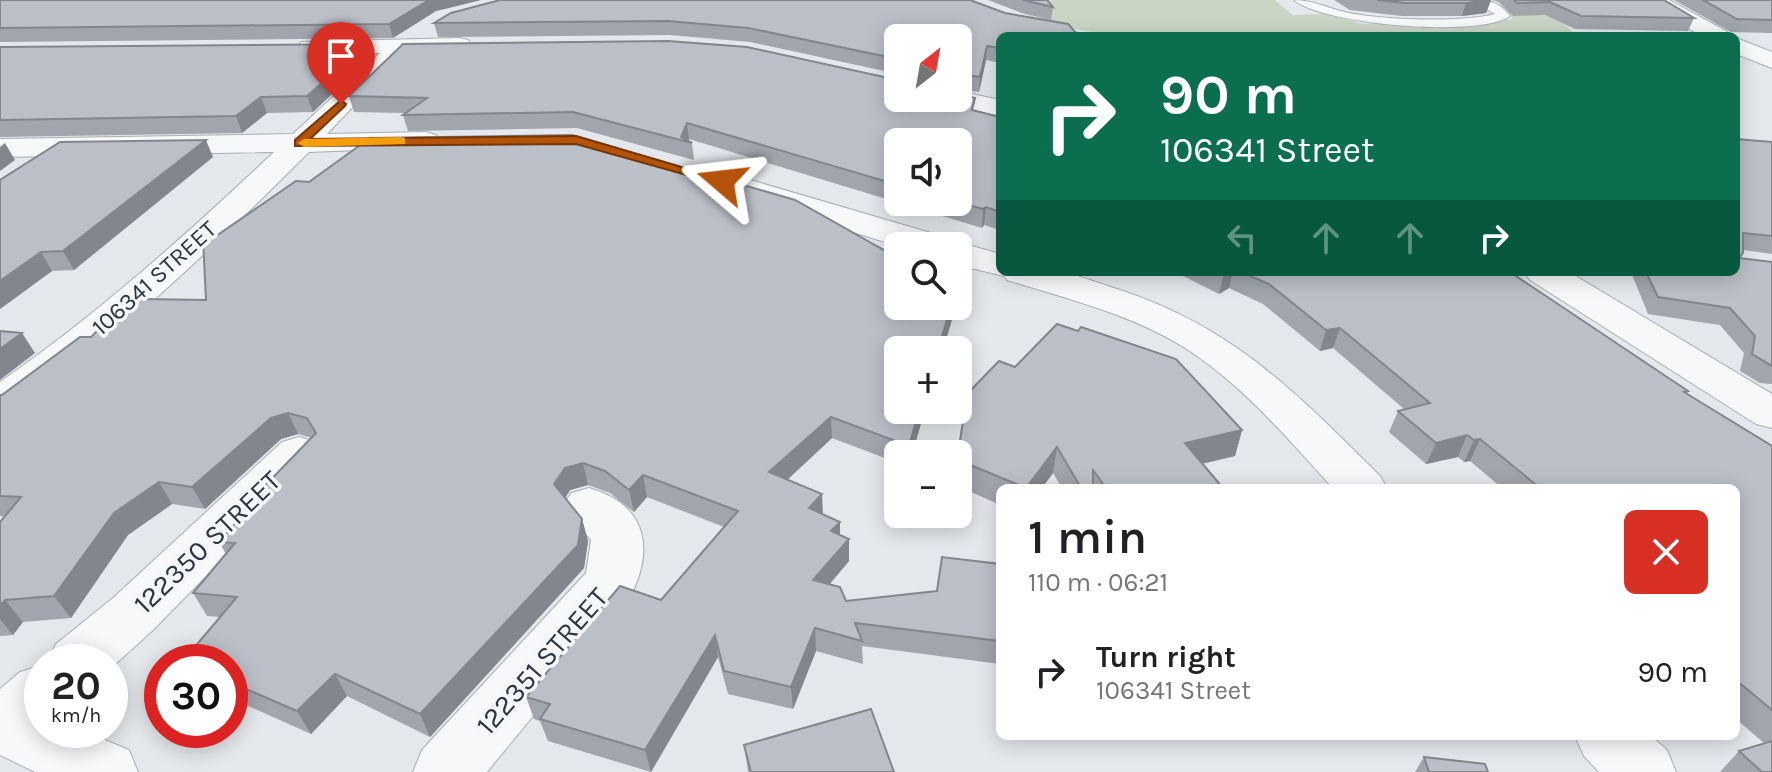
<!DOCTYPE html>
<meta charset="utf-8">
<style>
body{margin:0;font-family:Karla,sans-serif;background:#f2f2f2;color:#202124;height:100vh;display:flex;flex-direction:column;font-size:30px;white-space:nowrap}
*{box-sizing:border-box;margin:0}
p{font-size:26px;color:#757577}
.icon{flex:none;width:44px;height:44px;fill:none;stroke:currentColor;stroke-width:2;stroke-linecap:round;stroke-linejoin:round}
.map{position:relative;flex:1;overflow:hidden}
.side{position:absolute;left:996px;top:484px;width:744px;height:256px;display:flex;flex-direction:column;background:#fff;border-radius:12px;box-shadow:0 4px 20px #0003}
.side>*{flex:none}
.guide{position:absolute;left:996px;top:32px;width:744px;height:244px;border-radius:12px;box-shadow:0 4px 20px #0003;background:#0b6e4f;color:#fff;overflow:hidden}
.needle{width:52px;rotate:31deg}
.controls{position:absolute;left:884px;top:24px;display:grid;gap:16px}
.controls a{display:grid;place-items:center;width:88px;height:88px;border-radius:12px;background:#fff;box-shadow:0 4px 20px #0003;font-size:40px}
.speed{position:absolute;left:24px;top:644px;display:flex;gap:16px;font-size:40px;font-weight:700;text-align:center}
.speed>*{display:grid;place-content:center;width:104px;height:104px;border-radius:50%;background:#fff;box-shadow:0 4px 20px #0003;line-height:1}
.speed small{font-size:20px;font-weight:400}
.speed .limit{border:12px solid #d22;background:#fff;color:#111}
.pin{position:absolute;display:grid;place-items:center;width:68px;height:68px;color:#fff;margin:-82px -34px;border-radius:50% 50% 50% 0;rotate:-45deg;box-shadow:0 0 8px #0007}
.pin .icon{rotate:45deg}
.me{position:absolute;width:88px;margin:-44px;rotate:287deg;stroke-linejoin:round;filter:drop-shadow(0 0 6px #0008)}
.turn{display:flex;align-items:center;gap:28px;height:168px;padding:0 32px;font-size:36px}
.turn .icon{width:104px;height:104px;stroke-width:2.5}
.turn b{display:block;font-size:56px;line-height:68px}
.lanes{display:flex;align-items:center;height:76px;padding:0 32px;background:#0003;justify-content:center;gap:40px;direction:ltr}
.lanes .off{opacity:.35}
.round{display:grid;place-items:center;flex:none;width:84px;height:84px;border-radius:12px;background:#f2f2f2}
.summary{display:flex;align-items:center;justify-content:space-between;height:136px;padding:0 32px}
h1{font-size:48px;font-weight:600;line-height:60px}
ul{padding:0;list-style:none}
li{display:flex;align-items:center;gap:24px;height:104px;padding:0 32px}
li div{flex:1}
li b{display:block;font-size:30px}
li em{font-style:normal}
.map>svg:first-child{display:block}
</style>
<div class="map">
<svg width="1772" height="772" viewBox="0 0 1772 772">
<rect width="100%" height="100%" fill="#e4e7eb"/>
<path fill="#c9d5c5" d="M 997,0 L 1274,0 L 1293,15 L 1324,14 L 1364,24 L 1496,22 L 1513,19 L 1498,2 L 1501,0 L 1534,0 L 1578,36 L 1117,36 C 1075,29 1033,23 997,0 Z"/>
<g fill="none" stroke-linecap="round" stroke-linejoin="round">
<g stroke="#a9aeb5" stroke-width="2">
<path id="service" d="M 1294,0 C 1314,0 1329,9 1349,13 C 1386,20 1458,23 1495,14 L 1471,0 C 1488,0 1499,1 1510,16 C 1480,38 1324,25 1294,0 Z"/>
</g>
<g stroke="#a9aeb5" stroke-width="2">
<g id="minor">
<polygon points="1642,0 1669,0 1726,31 1730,36 1701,36"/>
<path d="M 460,38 L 468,40 L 472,45 L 468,50 L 404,53 L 327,134 L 426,132 L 436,135 L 441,141 L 436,147 L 309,152 C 216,245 122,334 16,413 L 0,417 L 0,382 C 98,314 187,234 274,152 L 0,157 L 0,139 L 293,134 L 380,53 L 309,54 L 301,52 L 297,47 L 301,42 Z"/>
<polygon points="1736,38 1772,52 1772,68 1736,54"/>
<polygon points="958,91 1000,100 1000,116 944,104 941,98 958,98"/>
<path d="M 747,179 L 948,238 L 951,244 L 958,242 L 1000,254 L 1000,272 C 1019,272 1042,269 1061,272 C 1081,276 1101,284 1120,290 C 1235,328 1296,393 1380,476 L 1387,488 L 1333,488 C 1287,438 1243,385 1185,348 C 1131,314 1067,299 1007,280 L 1004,276 L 958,265 L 958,246 L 898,246 L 736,196 L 731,189 L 736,182 Z"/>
<polygon points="1524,272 1569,272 1772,394 1772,428 1756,424 1530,280"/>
<polygon points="299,437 316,442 323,453 316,464 153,630 110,669 110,662 47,662 56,644 113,598 282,442"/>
<path d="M 589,488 C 648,505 655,550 629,599 L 487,772 L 413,772 L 422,750 L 586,573 L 591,540 L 563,506 L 571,493 Z"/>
<polygon points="42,665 42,730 81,730 129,750 138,772 35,772 0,755 0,689 20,672"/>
<polygon points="1575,736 1651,736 1667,750 1676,772 1599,772 1584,756"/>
</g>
</g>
<use href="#service" fill="#f6f8f9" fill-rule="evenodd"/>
<use href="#minor" fill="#f6f8f9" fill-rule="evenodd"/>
</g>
<g fill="#a1a5ac" fill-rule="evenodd">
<polygon points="0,0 481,0 436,11 393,38 0,42"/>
<polygon points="500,0 1000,36 1000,63 986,60 979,92 958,89 958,38 898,38 898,74 750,42 670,35 438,37 434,23"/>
<polygon points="988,0 1047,0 1053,7 1051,20 1022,13"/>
<polygon points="1334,0 1491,0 1486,13 1462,16 1402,16 1350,10"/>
<polygon points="1492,0 1664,0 1694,18 1688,31 1575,29 1545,15 1513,16 1499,2"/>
<polygon points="1674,0 1772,0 1772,33 1731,32"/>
<polygon points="0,47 370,58 313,112 267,113 242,133 0,137"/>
<path d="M 349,96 L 974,111 L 1000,117 L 1000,230 L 984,225 L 982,228 L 689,139 L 688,141 L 692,143 L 694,160 L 577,128 L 408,131 L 403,115 L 405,113 L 354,112 ZM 898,142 L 958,202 L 898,202 Z"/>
<polygon points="1736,139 1772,142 1772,254 1743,250 1740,258 1772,262 1772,384 1771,384 1760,383 1740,371 1744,353 1720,325 1648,314 1631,272 1736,272"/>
<polygon points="213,157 74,270 52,271 0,309 0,180"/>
<polygon points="1175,272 1510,272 1688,391 1687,394 1772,446 1772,772 1720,772 1739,751 1764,743 1736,719 1736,488 1502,488 1470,461 1464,462 1458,457 1426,464 1389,432 1398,411 1404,409 1333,348 1320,351 1263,304 1229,288 1219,294"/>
<polygon points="206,300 955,306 955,310 898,410 925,410 912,454 898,454 898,463 832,438 787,480 823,514 840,522 840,535 849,539 849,561 830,584 846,601 937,591 1000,564 1000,664 862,646 863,664 816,651 793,709 728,694 718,657 651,772 548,741 540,721 534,719 526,697 661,600 724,527 647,497 634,512 610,493 588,485 570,490 565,498 582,519 588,541 584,568 430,737 347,696 311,734 235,700 230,707 230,662 220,617 207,616 193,593 226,554 219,542 256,499 255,496 312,438 298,434 281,439 205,509 172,504 128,535 71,618 23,622 13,635 0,636 0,522 5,517 0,516 0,395 103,330"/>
<polygon points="1015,367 1242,430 1235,456 1202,464 1223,488 1062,488 1053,473 1042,488 1000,488 1000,505 958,486 958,454"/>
<polygon points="162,686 162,702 156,693"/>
<polygon points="744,745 894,772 748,772"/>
<polygon points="1424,757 1488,772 1415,772"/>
</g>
<g fill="#83868c">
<polygon points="429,0 481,0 436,11 393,38 389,24"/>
<polygon points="1491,0 1486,13 1462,16 1466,3"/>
<polygon points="366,44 370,58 313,112 307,96"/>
<polygon points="987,46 986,60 979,92 980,77"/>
<polygon points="261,97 267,113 242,133 236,116"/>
<polygon points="687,123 689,139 688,142 681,137"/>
<polygon points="206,140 213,157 74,270 63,251"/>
<polygon points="5,143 15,160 0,171 0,147"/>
<polygon points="986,207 984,225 982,228 983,209"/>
<polygon points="41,252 52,271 0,309 0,281"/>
<polygon points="1228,272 1233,272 1229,288 1219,294 1224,274"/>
<polygon points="951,306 955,306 955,310 943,350 938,350"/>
<polygon points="1340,328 1333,348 1320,351 1326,330"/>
<polygon points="22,333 35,353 0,380 0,349"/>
<polygon points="919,410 925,410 912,454 908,454 909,446"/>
<polygon points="288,413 298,434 281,439 205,509 192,487 271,418"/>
<polygon points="831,417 832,438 772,494 769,472"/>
<polygon points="1242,430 1235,456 1179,469 1185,443"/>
<polygon points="1467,435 1458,457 1426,464 1436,443"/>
<polygon points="1480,439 1470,461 1464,462 1474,440"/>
<polygon points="1057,447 1053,473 1042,488 1026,488"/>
<polygon points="583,463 588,485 570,490 560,506 554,484 565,468"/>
<polygon points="643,475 647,497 634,512 629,490"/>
<polygon points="159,482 172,504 128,535 71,618 54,596 114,513"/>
<polygon points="822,494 823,516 809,508"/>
<polygon points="582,519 588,541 584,568 430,737 420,714"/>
<polygon points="840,522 840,544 831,531"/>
<polygon points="849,539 849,561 814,602 813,580"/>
<polygon points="5,600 23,622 13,635 0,619 0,606"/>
<polygon points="815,628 816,651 793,709 791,687"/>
<polygon points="715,635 718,657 651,772 645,750"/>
<polygon points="335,674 347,696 311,734 297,711"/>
<polygon points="230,692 235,700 230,707"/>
</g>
<g fill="#bbc0c8" stroke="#83868c" stroke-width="2">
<polygon points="0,0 429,0 389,24 0,28"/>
<polygon points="500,0 970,0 1005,13 1068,24 1079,36 1000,36 1000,48 987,46 980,77 958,74 958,38 898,38 898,59 748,28 668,21 434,23 451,13"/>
<polygon points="1023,0 1047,0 1053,7"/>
<polygon points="1377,0 1490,0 1466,3 1406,3"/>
<polygon points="1514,0 1664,0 1694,18 1581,16 1550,2 1517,3"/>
<polygon points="1703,0 1772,0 1772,20 1737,19"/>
<polygon points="668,41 747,47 898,80 898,98 958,98 958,94 975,98 972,110 1000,117 1000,212 986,207 983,209 957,202 958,142 898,142 898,185 687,123 681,137 692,143 573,112 403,115 427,98 349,96 403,44"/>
<polygon points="366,44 307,96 261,97 236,116 0,120 0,47"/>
<polygon points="572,135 795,200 898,258 898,306 951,306 938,350 898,350 898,410 919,410 909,446 831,417 769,472 822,494 809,508 840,522 831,531 849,539 813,580 840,587 846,601 937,591 942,557 1000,564 1000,641 855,623 862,641 815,628 791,687 724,671 715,635 645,750 540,719 550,704 526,697 620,586 661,600 738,511 643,475 629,490 605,471 583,463 565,468 554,484 582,519 578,545 420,714 335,674 297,711 230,682 230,662 182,662 237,597 193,593 235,543 219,542 258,497 255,496 316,433 307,418 288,413 271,418 192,487 159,482 114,513 54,596 5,600 0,606 0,522 21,497 0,496 0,395 2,395 80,337 91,337 98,330 103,330 140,299 206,300 203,239 216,236 296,181 309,182 370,138"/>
<polygon points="1736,139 1772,142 1772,236 1743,233 1743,253 1739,258 1772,262 1772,366 1752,354 1755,336 1730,308 1658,297 1646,272 1736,272"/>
<polygon points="206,140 63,251 41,252 0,281 0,180 60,142"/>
<polygon points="1241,272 1510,272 1688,391 1684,392 1772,446 1772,710 1736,680 1736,488 1540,488 1480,439 1474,440 1467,435 1436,443 1398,411 1430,403 1340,328 1326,330 1269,284"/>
<polygon points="1057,324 1078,331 1081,327 1176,359 1242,430 1185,443 1223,488 1106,488 1093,470 1093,488 1081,488 1057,447 1026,488 958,460 958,454 967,394 999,361 1015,367"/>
<polygon points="0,331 22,333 0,349"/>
<polygon points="162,686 162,694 156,693"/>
<polygon points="871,709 894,772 751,772 744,745"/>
<polygon points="1772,741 1772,772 1762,772 1739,751"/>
<polygon points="1424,757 1485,764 1488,772 1429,772"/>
</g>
<polygon fill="#b45309" stroke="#753606" stroke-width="2" points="341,100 346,104 345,106 310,139 576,136 729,181 722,185 576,144 295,146 295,140"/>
<polygon fill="#f59e0b" points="401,137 405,138 405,144 304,147 298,143 304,139"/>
<g text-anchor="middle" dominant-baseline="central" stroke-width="7" stroke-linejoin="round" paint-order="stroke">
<g font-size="24" fill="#2c3543" stroke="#f4f6f8">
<text transform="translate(154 278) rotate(-42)">106341 STREET</text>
</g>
<g font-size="28" fill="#2c3543" stroke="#f4f6f8">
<text transform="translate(207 542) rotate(-44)">122350 STREET</text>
<text transform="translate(542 661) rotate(-49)">122351 STREET</text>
</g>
</g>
</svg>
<div class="controls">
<a><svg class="needle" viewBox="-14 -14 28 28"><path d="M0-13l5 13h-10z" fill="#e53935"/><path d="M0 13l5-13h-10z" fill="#757577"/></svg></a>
<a><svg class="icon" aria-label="sound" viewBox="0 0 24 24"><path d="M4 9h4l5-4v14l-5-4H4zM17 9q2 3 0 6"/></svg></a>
<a><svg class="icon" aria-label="search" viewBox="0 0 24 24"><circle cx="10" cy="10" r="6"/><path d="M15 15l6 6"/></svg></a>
<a>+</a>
<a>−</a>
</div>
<div class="speed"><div>20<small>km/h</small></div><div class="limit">30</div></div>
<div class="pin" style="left:341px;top:104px;background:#d93025"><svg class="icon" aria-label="arrive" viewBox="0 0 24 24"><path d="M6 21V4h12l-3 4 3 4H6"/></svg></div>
<svg class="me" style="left:722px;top:181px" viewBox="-20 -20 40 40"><path d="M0-17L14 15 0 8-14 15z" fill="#b45309" stroke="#fff" stroke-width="4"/></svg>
<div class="guide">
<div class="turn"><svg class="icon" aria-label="right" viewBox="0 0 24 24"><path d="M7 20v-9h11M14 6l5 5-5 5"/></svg><div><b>90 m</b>106341 Street</div></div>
<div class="lanes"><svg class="icon off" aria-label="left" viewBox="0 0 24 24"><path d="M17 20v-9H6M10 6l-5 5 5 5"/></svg><svg class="icon off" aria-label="ahead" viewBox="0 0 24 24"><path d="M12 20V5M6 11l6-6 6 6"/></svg><svg class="icon off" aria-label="ahead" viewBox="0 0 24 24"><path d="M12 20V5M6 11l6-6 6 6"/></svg><svg class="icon" aria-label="right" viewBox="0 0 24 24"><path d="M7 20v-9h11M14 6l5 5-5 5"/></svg></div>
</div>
<section class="side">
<div class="summary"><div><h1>1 min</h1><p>110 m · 06:21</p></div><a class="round" style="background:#d93025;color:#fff"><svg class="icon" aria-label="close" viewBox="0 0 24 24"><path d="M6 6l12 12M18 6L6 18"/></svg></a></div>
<ul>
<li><svg class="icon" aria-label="right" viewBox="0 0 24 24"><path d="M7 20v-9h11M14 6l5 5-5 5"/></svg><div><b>Turn right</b><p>106341 Street</p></div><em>90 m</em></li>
</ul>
</section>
</div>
